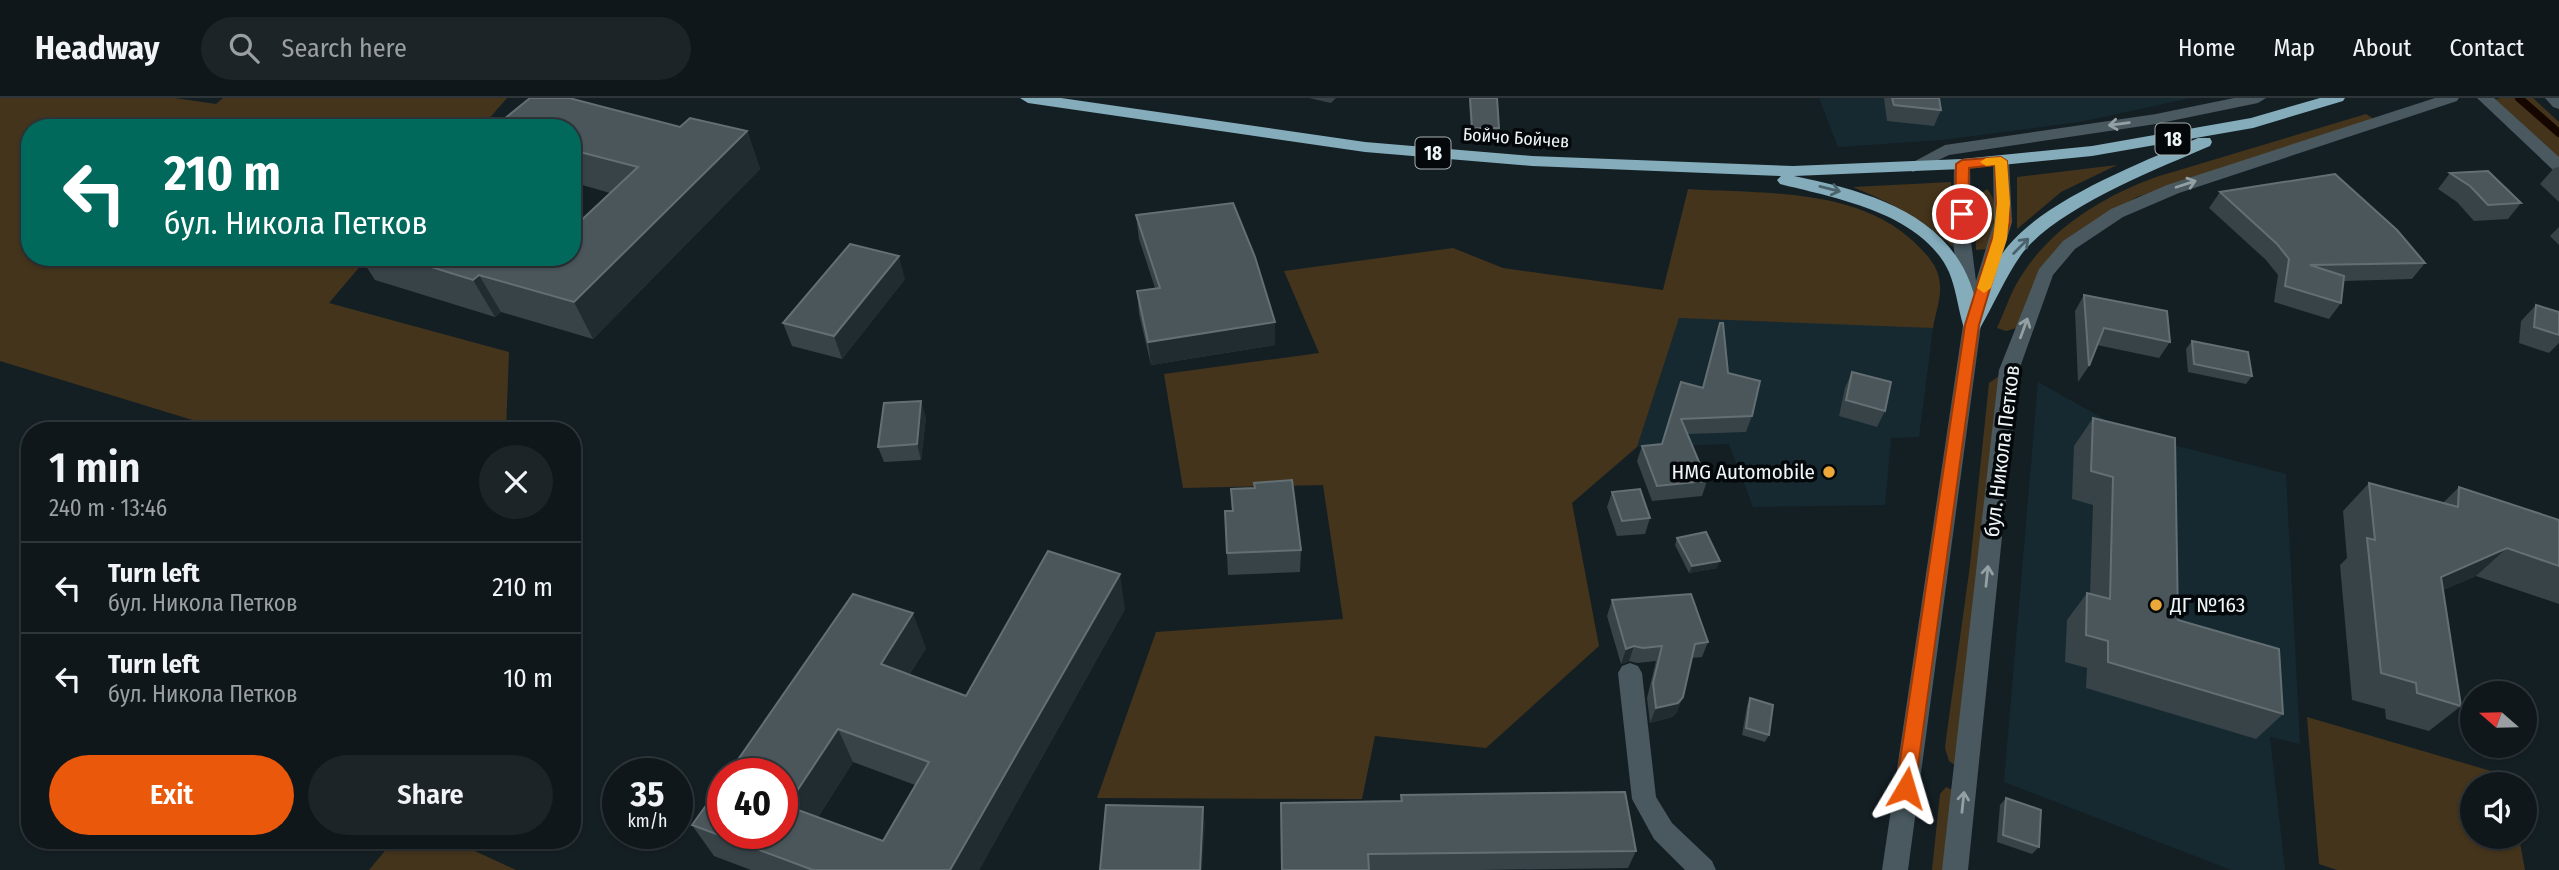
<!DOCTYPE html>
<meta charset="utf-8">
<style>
body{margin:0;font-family:"Fira Sans Condensed",sans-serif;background:#1d2428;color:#f1f3f6;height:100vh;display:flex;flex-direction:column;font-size:26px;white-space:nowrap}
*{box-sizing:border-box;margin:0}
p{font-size:23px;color:#9b9fa3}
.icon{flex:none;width:38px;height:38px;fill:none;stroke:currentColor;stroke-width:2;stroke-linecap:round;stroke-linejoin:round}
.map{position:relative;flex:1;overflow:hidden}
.drawer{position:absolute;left:21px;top:324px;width:560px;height:427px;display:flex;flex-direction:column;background:#0f171b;border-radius:28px;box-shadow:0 2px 5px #0004,0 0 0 2px #2f363a}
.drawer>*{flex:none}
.banner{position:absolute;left:21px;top:21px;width:560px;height:147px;border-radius:28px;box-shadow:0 2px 5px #0004,0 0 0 2px #2f363a;background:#00695c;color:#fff;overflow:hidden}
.needle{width:46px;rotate:290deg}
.buttons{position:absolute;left:2460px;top:583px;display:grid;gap:14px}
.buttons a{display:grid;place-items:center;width:77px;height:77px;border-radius:50%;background:#0f171b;box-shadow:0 2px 5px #0004,0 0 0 2px #2f363a;font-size:35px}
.speed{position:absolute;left:602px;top:660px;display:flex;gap:14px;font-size:35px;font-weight:700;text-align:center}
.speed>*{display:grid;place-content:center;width:91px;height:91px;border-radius:50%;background:#0f171b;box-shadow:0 2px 5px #0004,0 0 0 2px #2f363a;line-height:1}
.speed small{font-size:18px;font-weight:400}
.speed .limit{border:10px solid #d22;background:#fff;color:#111}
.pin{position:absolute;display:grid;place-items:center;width:60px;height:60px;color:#fff;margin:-30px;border:4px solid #fff;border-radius:50%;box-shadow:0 2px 7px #0007}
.me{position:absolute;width:77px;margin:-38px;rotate:7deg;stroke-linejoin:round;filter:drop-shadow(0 0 5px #0008)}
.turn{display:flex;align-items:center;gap:24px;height:147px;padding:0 28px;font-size:32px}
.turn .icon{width:91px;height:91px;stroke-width:2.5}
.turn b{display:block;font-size:49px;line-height:60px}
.round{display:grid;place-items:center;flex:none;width:74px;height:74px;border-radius:37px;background:#1d2428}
.headline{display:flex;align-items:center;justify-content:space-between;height:119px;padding:0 28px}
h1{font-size:42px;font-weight:600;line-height:52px}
.action{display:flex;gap:14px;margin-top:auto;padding:14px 28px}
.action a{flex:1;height:80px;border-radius:42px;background:#ea580c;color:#fff;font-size:28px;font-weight:600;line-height:80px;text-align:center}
.action a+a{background:#1d2428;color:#f1f3f6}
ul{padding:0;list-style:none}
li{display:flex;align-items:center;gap:21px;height:91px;padding:0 28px;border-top:2px solid #2f363a}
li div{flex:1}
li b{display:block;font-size:26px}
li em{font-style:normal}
header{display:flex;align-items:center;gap:42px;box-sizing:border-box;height:98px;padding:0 35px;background:#0f171b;border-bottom:2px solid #2f363a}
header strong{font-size:33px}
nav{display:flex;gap:38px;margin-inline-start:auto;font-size:24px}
.search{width:490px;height:63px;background:#1d2428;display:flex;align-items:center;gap:18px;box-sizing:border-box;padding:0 24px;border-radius:38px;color:#9b9fa3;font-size:26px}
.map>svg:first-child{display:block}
</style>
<header>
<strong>Headway</strong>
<div class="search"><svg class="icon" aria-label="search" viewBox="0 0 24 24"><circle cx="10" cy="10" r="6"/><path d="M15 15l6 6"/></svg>Search here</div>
<nav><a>Home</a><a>Map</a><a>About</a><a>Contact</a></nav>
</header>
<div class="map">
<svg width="2559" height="772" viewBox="0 0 2559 772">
<rect width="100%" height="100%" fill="#141f24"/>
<g fill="#162930">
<polygon points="1819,0 2191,0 2080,24 1941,42 1838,49"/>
<polygon points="1680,215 1933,230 1919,339 1891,340 1885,407 1753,409 1729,346 1637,349"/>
<polygon points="2038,284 2131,336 2286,376 2300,646 2270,639 2285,772 2231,772 2004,684"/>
</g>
<g fill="#44341c">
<polygon points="0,0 175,0 216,6 223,0 507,0 481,30 30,30 30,159 368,159 329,205 509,254 506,332 225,332 0,263"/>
<polygon points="2501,0 2533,0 2559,24 2559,62 2493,2"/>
<path d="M 2366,16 L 2374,21 L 2137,99 L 2091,125 L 2056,153 L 2017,230 L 2006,233 L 1997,230 C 2004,215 2009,199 2017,185 C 2046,133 2101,99 2156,79 Z"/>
<polygon points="2117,67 2061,94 2017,131 2017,79"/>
<path d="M 1951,84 L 1953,149 C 1923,121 1891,105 1853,89 Z"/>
<path d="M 1688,91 C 1766,96 1864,89 1921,151 C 1932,162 1939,172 1940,188 C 1941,201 1935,217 1933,230 L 1679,220 L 1637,349 L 1572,405 L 1599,548 L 1486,650 L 1375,638 L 1362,701 L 1097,700 L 1156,534 L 1343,521 L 1323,387 L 1183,390 L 1164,276 L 1319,255 L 1284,173 L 1453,150 L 1503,170 L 1663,192 Z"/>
<path d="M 1987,91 C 2002,107 1991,132 1987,151 L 1976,152 C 1976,132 1969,103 1987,91 Z"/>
<polygon points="1999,278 1961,665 1953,666 1949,663 1945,650 1947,634 1970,467 1989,285"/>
<polygon points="2307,619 2508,678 2509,686 2473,686 2473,738 2519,739 2525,772 2337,772 2319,766"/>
<polygon points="1946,689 1955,693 1952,772 1932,772 1940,696"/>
<polygon points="394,742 451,742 516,772 369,772"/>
</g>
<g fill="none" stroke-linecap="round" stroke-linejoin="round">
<polyline stroke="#150600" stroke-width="8" points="2519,0 2559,35"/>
<g fill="#49595f" fill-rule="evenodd">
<polygon points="2234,0 2266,0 2258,5 2156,26 1949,57 1913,74 1904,69 1945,47 2156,16"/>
<polygon points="2435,0 2459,0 2457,3 2179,95 2123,119 2075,151 2053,177 2019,272 1968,772 1942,772 1999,272 2039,171 2063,143 2111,111 2167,87"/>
<polygon points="2477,0 2494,0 2559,59 2559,73 2553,72"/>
<polygon points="2545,0 2559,0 2559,11 2553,9"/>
<polygon points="2001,58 2009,63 2012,124 1981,227 1908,772 1882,772 1963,227 1968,210 1960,204 1953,143 1954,66 1962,61 1970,66 1971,143 1976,183 1994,124 1993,63"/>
<polygon points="1630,565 1638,568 1642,575 1656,699 1672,725 1712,763 1716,772 1685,772 1654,741 1632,701 1618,575 1622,568"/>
</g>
<path fill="#84acbb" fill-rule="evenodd" d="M 1020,0 L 1061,0 L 1365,44 L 1532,58 L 1793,68 L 1962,61 L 2092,48 L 2251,20 L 2320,0 L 2345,0 L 2343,3 L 2253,30 L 2092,58 L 1962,71 L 1794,78 C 1871,94 1956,117 1976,204 C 1986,186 1995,164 2008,148 C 2048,100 2141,65 2198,40 L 2210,40 L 2212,44 L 2210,48 C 2157,71 2056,110 2021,157 C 2005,180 1993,208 1979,232 L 1965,232 L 1963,227 C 1958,210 1956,191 1949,174 C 1922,115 1835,100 1780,86 L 1777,82 L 1781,78 L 1532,68 L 1365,54 L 1028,5 Z"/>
</g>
<g fill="#374347" fill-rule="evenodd">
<polygon points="1309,0 1336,0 1331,5"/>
<polygon points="1469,0 1497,0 1499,30 1498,39 1471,38"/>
<polygon points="1884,0 1939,0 1941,12 1934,28 1887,23"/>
<polygon points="680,29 747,33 760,71 593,241 501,214 495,219 375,182 360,159 572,159 610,95 572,84 572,30"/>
<polygon points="2559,69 2559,104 2540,86 2554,70"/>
<polygon points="2450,75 2521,105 2508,121 2474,123 2457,104 2438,91"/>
<polygon points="2220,94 2425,165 2412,181 2344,183 2341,205 2329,221 2274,204 2278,177 2266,162 2209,110"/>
<polygon points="1136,117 1275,224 1275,247 1151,267 1139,216 1137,193 1155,190 1139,141"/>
<polygon points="2559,129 2559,147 2550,138"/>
<polygon points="905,181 842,261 792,248 783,225"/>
<polygon points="2084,197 2170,244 2159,260 2097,247 2089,268 2078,284 2075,213"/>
<polygon points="2536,207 2559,237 2559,245 2549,255 2519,245 2521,223"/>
<polygon points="1720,225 1728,275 1752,318 1746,334 1687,336 1707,383 1702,398 1652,403 1637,363 1642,348 1662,346 1702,290"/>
<polygon points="2192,243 2252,278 2246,286 2188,274 2186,251"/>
<polygon points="1852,274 1885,313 1877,329 1839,318 1845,290"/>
<polygon points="926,319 921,362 884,364 878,349"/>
<polygon points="2093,320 2178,522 2283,616 2256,641 2086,590 2087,570 2065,564 2067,522 2087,495 2090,496 2093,407 2072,401 2074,348"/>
<polygon points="2369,385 2443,405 2459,389 2559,422 2559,506 2476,478 2443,492 2461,608 2429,633 2386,621 2385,611 2352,602 2340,467 2347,460 2343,413"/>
<polygon points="1231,391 1301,452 1300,474 1228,477 1225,413 1232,413"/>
<polygon points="1612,394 1650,420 1645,436 1617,438 1607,409"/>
<polygon points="1677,440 1717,470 1689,475 1675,447"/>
<polygon points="1612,502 1708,544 1702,559 1692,560 1677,614 1672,619 1650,625 1647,600 1656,563 1637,565 1629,563 1621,566 1607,518"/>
<path d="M 1125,511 L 979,772 L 751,772 L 714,758 L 692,727 L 782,676 L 926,550 L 909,577 L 966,598 ZM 853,664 L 915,687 L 883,743 L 818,719 Z"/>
<polygon points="1750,600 1769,637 1765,644 1742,637 1747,608"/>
<polygon points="1401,697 1636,753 1628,770 1479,772 1282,772 1400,703"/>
<polygon points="2006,700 2039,749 2032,756 1997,744 2000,707"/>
</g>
<g fill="#212c31">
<polygon points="747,33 760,71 593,241 574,204"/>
<polygon points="899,158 905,181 842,261 834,238"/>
<polygon points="479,177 501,214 495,219 473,182"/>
<polygon points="1275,224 1275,247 1151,267 1148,244"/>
<polygon points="921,303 926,319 921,362 917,346"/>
<polygon points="2507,450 2476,478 2412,506 2441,479"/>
<polygon points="1720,463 1717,470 1689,475 1692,468"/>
<polygon points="1120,476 1125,511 979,772 950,772"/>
<polygon points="913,515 926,550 894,600 881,566"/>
<polygon points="1634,548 1629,563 1621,566 1626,551"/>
<polygon points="1683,599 1677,614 1672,619 1650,625 1656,610"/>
<polygon points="838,631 853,664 805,739 787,708"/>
<polygon points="1203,709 1205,728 1202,772 1200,772"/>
</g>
<g fill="#4a565a" stroke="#646f73" stroke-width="2" fill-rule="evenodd">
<polygon points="530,0 569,0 680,29 690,20 747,33 574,204 479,177 473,182 399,159 572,159 572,131 638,69 572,52 572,30 493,30"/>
<polygon points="1470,0 1497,0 1499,30 1472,30"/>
<polygon points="1892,0 1939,0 1941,12 1894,7"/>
<polygon points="2488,73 2521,105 2488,107 2470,88 2450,75"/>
<polygon points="2335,76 2397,132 2425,165 2310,167 2344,178 2341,205 2285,188 2289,161 2277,146 2220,94"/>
<polygon points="1233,105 1255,159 1275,224 1148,244 1137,193 1160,190 1136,117"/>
<polygon points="850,146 899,158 834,238 783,225"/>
<polygon points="2084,197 2167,213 2170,244 2104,230 2089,268"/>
<polygon points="2536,207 2559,214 2559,237 2534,229"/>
<polygon points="1720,225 1723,225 1728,275 1760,283 1752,318 1681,321 1707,383 1657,388 1642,348 1662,346 1681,284 1703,290"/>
<polygon points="2192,243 2248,254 2252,278 2194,266"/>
<polygon points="1852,274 1891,284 1885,313 1846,302"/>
<polygon points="921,303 917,346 878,349 884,305"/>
<polygon points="2093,320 2175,340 2178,522 2279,551 2283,616 2108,564 2108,543 2086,537 2087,495 2110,501 2113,379 2091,373"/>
<polygon points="1292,382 1301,452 1227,455 1225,413 1233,413 1231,391 1255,390 1254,385"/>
<polygon points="2369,385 2458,409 2459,389 2559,422 2559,468 2507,450 2441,479 2461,608 2417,595 2416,585 2381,575 2367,440 2375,442"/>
<polygon points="1640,391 1650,420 1622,423 1612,394"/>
<polygon points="1706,434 1720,463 1692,468 1677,440"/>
<path d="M 1048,453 L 1120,476 L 950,772 L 813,772 L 692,727 L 723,684 L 723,735 L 782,735 L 782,676 L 728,676 L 853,496 L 913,515 L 881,566 L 966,598 ZM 838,631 L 929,664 L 883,743 L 787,708 Z"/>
<polygon points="1691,496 1708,544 1695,546 1683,599 1678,605 1656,610 1653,585 1662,548 1643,550 1634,548 1626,551 1612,502"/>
<polygon points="1750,600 1773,607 1769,637 1746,630"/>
<polygon points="1625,694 1636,753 1368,756 1369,772 1282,772 1281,705 1402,703 1401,697"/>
<polygon points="2006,700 2041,712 2039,749 2003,737"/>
<polygon points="1106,707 1203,709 1200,772 1100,772"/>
</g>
<defs><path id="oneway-shaft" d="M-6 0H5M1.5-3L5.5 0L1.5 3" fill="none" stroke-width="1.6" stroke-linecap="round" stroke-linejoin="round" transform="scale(1.75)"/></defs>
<g stroke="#93a0a4">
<use href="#oneway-shaft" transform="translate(2119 26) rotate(172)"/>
<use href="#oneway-shaft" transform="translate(2186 86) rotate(-18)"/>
<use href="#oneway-shaft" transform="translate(2024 230) rotate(-70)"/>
<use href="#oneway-shaft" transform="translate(1987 478) rotate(-84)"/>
<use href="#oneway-shaft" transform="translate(1963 704) rotate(-84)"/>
</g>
<g stroke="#4b626b">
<use href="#oneway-shaft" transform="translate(1830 91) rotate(14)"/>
<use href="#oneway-shaft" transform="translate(2021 148) rotate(-45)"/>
</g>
<polygon fill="#ea580c" stroke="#983908" stroke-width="2" points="2001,59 2007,63 2010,124 1979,227 1915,690 1912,696 1906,698 1899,696 1896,690 1965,227 1997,124 1995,67 1969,70 1968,116 1962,120 1955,116 1956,66 1962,62"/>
<polygon fill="#f59e0b" points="2001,59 2007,63 2010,105 2007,141 1991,190 1984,195 1977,190 1993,141 1997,105 1995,67 1986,68 1980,64 1986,60"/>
<g fill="#eca93a" stroke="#05080a" stroke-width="2.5">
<circle cx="1829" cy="374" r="7"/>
<circle cx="2156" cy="507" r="7"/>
</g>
<g text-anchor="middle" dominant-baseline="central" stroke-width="7" stroke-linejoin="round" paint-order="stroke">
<g font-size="18" fill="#eef6f8" stroke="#05080a">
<text transform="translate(1516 40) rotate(4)">Бойчо Бойчев</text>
</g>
<g fill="#05080a" stroke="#a8afb1" stroke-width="2">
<rect x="2155.5" y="25.5" width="35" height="31" rx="5"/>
<rect x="1415.5" y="39.5" width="35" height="31" rx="5"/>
</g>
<g font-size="19" font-weight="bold" fill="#eef6f8">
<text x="2173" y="41">18</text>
<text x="1433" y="55">18</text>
</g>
<g font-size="21" fill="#eef6f8" stroke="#05080a">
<text transform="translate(2002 353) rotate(-83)">бул. Никола Петков</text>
</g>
<g font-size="21" fill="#eef6f8" stroke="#05080a" text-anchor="end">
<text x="1815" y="374">HMG Automobile</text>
<text x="2170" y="507" text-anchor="start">ДГ №163</text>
</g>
</g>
</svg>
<div class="buttons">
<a><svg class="needle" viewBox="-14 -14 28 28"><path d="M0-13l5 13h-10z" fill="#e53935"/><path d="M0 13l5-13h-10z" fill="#9b9fa3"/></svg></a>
<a><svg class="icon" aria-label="sound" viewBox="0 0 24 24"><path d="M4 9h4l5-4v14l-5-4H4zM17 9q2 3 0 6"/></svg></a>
</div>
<div class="speed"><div>35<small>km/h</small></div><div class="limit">40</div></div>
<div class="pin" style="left:1962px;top:116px;background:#d93025"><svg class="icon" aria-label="arrive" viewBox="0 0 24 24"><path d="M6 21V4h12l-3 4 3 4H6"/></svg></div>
<svg class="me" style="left:1906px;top:690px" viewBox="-20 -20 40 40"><path d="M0-17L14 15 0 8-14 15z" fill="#ea580c" stroke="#fff" stroke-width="4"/></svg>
<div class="banner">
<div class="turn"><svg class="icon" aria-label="left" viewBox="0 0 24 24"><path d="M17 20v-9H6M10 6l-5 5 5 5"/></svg><div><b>210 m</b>бул. Никола Петков</div></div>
</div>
<section class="drawer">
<div class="headline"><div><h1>1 min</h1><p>240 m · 13:46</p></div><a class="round"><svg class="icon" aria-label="close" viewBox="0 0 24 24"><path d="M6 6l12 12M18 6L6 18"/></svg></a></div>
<ul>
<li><svg class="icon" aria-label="left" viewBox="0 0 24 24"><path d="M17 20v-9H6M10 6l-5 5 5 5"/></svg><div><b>Turn left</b><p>бул. Никола Петков</p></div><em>210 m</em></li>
<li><svg class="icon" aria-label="left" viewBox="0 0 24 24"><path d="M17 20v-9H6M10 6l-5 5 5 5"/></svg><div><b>Turn left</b><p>бул. Никола Петков</p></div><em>10 m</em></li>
</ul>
<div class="action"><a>Exit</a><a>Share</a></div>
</section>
</div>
